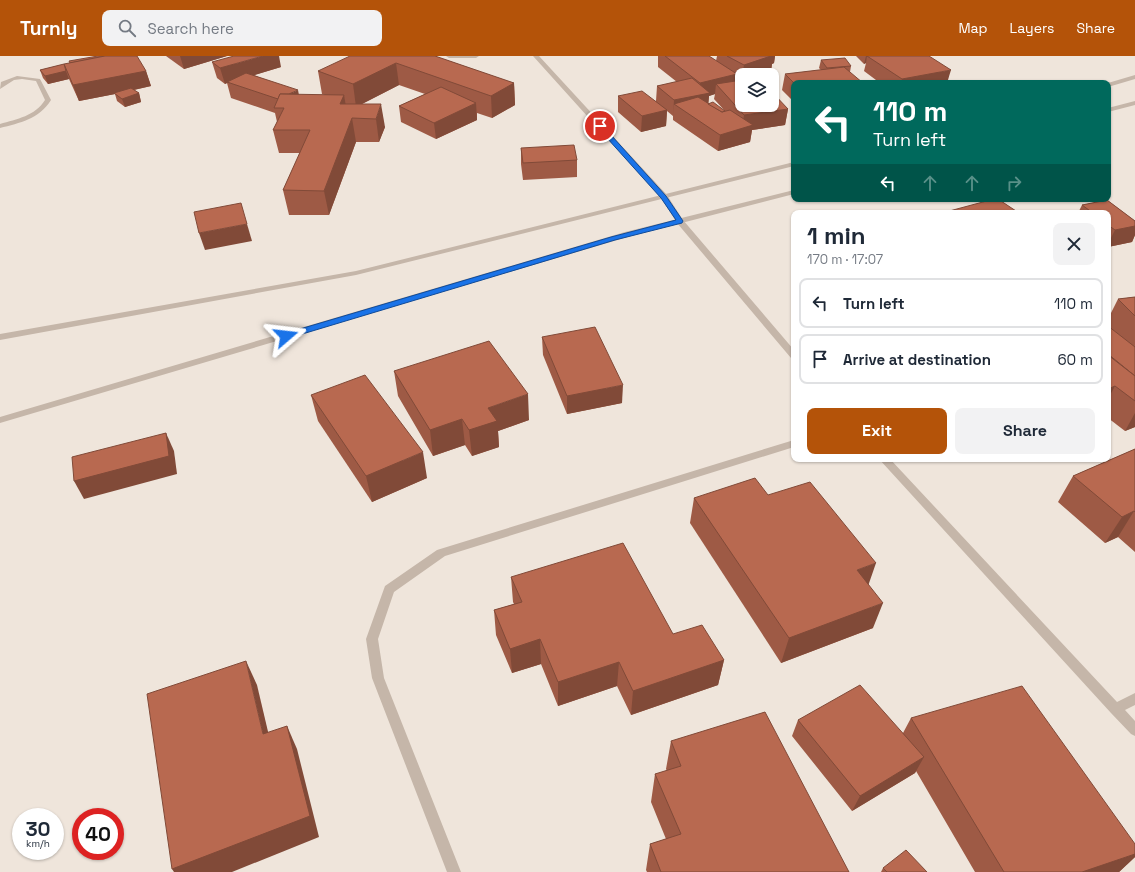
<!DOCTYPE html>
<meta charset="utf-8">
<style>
body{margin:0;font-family:"Space Grotesk",sans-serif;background:#f2f2f3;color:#1f2937;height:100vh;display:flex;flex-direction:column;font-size:15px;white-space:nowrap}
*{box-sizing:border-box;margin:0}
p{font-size:13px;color:#747a83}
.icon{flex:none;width:22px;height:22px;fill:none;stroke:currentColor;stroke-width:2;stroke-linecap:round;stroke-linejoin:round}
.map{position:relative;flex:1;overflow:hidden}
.drawer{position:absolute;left:791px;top:154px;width:320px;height:252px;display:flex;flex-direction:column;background:#fff;border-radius:8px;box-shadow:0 1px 3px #0004}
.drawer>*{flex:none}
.top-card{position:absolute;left:791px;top:24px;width:320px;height:122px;border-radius:8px;box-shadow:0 1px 3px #0004;background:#00695c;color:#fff;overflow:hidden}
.fabs{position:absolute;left:735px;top:12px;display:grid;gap:8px}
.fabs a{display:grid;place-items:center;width:44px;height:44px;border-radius:8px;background:#fff;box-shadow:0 1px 3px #0004;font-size:20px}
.speed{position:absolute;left:12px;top:752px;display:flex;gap:8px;font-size:20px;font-weight:700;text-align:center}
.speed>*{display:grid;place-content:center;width:52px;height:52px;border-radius:50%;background:#fff;box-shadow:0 1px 3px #0004;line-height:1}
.speed small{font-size:10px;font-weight:400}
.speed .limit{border:6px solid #d22;background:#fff;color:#111}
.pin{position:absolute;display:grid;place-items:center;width:34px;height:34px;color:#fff;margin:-17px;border:2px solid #fff;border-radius:50%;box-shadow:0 1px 4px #0007}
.me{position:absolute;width:44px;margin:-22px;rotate:73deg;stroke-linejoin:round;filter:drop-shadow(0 0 3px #0008)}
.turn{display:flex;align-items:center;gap:14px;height:84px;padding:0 16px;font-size:18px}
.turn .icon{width:52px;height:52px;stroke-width:2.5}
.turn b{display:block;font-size:28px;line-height:34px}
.lanes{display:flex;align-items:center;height:38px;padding:0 16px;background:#0003;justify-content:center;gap:20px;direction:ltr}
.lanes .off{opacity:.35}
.round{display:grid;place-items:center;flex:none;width:42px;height:42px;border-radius:8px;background:#f2f2f3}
.overview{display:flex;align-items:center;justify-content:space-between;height:68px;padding:0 16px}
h1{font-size:24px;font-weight:600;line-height:30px}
.primary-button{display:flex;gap:8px;margin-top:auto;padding:8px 16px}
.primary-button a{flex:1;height:46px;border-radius:8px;background:#b45309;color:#fff;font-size:16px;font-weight:600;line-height:46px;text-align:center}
.primary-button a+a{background:#f2f2f3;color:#1f2937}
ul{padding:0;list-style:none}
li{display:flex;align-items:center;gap:12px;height:50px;margin:0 8px 6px;padding:0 8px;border:2px solid #e0e1e3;border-radius:8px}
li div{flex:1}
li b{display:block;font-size:15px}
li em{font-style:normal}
header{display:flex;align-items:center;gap:24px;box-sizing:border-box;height:56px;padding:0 20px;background:#b45309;color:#fff}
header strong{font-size:19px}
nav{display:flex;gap:22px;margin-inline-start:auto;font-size:14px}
.search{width:280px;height:36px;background:#f2f2f3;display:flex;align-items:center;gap:10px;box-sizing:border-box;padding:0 14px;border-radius:8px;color:#747a83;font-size:15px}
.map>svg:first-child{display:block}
</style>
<header>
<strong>Turnly</strong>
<div class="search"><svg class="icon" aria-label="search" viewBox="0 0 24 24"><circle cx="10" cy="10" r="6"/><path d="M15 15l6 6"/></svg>Search here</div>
<nav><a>Map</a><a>Layers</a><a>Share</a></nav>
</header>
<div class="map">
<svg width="1135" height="816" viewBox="0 0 1135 816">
<rect width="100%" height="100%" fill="#efe5db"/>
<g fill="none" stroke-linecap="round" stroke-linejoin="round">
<path fill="#c5b6a9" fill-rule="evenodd" d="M 17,20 L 40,23 L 51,44 C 39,63 20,67 0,72 L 0,68 C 17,63 35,60 45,44 L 36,25 L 22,23 L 14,24 L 0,33 L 1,26 Z"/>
<g fill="#c5b6a9" fill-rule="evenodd">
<polygon points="446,0 479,0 476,2 449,2"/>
<polygon points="533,0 539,0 667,139 683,164 794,294 794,303 791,302 677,167 661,142"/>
<polygon points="1092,143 1101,143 1114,152 1110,154 1107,154"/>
<polygon points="794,384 794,391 445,500 394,536 378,583 384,622 461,816 447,816 372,622 366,583 385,530 437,494"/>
<polygon points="879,403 890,403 1117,646 1135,637 1135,649 1125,654 1135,665 1135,680 1131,678 1111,657"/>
</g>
<g fill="#c5b6a9" fill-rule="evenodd">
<polygon points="1135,19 1135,23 1108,31 1108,27"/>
<polygon points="1135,45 1135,49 1108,56 1108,52"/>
<polygon points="794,106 794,110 356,219 0,284 0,278 356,215"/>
<polygon points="794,134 794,138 631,180 0,367 0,361 625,176"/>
</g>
</g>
<g fill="#9e5a45" fill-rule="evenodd">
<polygon points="166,0 227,0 184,13"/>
<polygon points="435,0 514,27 515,49 492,62 477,57 477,64 436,83 401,66 399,50 425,38 399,29 362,48 385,71 379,86 356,86 329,159 289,159 283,134 300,97 279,97 273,74 277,66 275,57 231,42 227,27 225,28 217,22 212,6 281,11 254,19 299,39 325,39 322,38 318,15"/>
<path d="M 658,0 L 709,0 L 716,5 L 717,0 L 775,0 L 774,7 L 772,8 L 771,15 L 758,19 L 742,19 L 742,24 L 788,53 L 785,69 L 752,74 L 750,86 L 718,95 L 673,64 L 673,60 L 667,55 L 666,70 L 641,76 L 618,56 L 618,40 L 656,45 L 657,30 L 677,26 L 658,11 ZM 736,22 L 741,24 L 736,25 ZM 715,38 L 714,43 L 724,54 L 708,48 L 709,40 Z"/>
<polygon points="856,0 929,0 947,27 880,27 864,15 866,7 864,8"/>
<polygon points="821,4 851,10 850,16 794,27 794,46 782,34 785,18 821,14 819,12"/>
<polygon points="70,7 146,15 151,30 134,34 139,37 141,46 125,51 117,45 115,38 79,45 69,23 48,28 43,22 40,14"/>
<polygon points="521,92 577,104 577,121 523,124 521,108"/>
<polygon points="1107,144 1135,165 1135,179 1132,186 1108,191 1108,157 1078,157 1082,149"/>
<polygon points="1135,241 1135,371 1125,375 1108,362 1108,263 1118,243"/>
<polygon points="542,281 622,347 567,358 543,299"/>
<polygon points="394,315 529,364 498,375 499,391 472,400 465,389 433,400 398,340"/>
<polygon points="311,339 427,422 372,446 318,365"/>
<polygon points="1135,393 1135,496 1118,481 1105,487 1058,446 1073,420"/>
<polygon points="768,439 868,529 873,572 781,607 690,467 694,442"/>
<polygon points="511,521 673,578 724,604 718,629 631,659 617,630 558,650 541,608 512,617 496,579 494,554 514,548 513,546"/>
<polygon points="911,662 1135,788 1135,801 1119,816 975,816 916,715 915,717 852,755 792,680 798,664 903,677"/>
<polygon points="671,685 849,816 647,816 646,814 650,788 666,783 651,746 655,718 667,715 666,713"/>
<polygon points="883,812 927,816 881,816"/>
</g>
<g fill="#814a38">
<polygon points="180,0 227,0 184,13"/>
<polygon points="263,0 279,0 281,11 229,27 227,26 227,27 225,28 220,12"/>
<polygon points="764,0 775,0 774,7 772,8 771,15 758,19 742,19 744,9"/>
<polygon points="866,0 867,0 866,7 864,8"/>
<polygon points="396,7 399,29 356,51 353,28"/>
<polygon points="951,14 947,27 901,27 902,23"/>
<polygon points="66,15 69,23 48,28 45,20"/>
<polygon points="146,15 151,30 115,38 114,37 115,38 79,45 73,29"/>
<polygon points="737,18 735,34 716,28 715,38 709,40 708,53 674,48 673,60 674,44 698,39 700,27"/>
<polygon points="514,27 515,49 492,62 491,40"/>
<polygon points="298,34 301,50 284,52 279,44"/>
<polygon points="139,37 141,46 125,51 122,43"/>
<polygon points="344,39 348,62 340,48"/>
<polygon points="476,47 477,64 436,83 434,67"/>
<polygon points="381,48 385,71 379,86 376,63"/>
<polygon points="788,53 785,69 752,74 750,86 718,95 720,79 742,72 744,59"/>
<polygon points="667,54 666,70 641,76 642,60"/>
<polygon points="352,62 356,86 329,159 324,135"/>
<polygon points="247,168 252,185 205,194 199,177"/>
<polygon points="1135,170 1135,179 1132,186 1108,191 1108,188 1115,174"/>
<polygon points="623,329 622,347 567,358 567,340"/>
<polygon points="1115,330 1108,343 1108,333"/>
<polygon points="528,338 529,364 498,375 499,391 472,400 469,374 488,352"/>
<polygon points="1135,357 1135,371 1125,375"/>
<polygon points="462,363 465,389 433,400 430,374"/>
<polygon points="166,377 174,395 177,418 84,443 74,425"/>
<polygon points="423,396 427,422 372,446 366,420"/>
<polygon points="1134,455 1118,481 1105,487 1122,461"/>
<polygon points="876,507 867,533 857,514"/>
<polygon points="883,547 873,572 781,607 789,582"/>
<polygon points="540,583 541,608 512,617 510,593"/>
<polygon points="724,604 718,629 631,659 633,635"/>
<polygon points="246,605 257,629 274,701 263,678"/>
<polygon points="619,606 617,630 558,650 558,626"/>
<polygon points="287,670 297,693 319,781 232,816 174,816 172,813"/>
<polygon points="924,701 915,717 852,755 860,740"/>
<polygon points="1135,798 1135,801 1119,816 1082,816"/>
</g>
<g fill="#b86950" stroke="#814a38">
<polygon points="98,0 105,0 70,7 69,5"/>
<polygon points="105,0 137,0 146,15 73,29 64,8"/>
<polygon points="234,0 263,0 220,12 212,6"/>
<polygon points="350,0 435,0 514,27 491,40 396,7 353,28 318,15"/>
<polygon points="665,0 709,0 737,18 700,27"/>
<polygon points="727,0 771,0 744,9"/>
<polygon points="867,0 929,0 951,14 902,23"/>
<polygon points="845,2 851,10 827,12 821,4"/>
<polygon points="64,8 66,15 45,20 40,14"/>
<polygon points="844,11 863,27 794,27 785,18"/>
<polygon points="246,17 298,34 289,38 280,38 278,43 227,26"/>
<polygon points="692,22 710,37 674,44 657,30"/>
<polygon points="742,24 742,49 772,49 772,36 788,53 744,59 716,28"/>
<polygon points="441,31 476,47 434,67 399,50"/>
<polygon points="131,32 139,37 122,43 114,37"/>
<polygon points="642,35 667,54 642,60 618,40"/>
<polygon points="280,38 344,39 340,48 381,48 376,63 352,62 324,135 283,134 310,74 273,74 284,52 274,52"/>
<polygon points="698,41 722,56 730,54 753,69 720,79 674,48"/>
<polygon points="713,46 725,55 722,56 708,48"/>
<polygon points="574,89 577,104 523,107 521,92"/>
<polygon points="994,143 998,143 1019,157 942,157"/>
<polygon points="1107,144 1135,165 1135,170 1115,174 1108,169 1108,157 1093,157 1082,149"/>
<polygon points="241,147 247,168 199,177 194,156"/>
<polygon points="1135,241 1135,260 1118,243"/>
<polygon points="1108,270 1135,291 1135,320 1108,298"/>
<polygon points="595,271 623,329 567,340 542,281"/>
<polygon points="489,285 528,338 488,352 497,365 469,374 462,363 430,374 394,315"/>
<polygon points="1108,299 1135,320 1135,345 1115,330 1108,333"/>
<polygon points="365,319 423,396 366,420 311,339"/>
<polygon points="166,377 169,400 74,425 72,401"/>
<polygon points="1135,393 1135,456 1134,455 1122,461 1073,420"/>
<polygon points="755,422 768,439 810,426 876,507 857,514 883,547 789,582 694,442"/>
<polygon points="623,487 673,578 702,569 724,604 633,635 619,606 558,626 540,583 510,593 494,554 522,546 511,521"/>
<polygon points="246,605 263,678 287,670 310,760 172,813 147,638"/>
<polygon points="860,629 924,701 860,740 798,664"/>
<polygon points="1022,630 1135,788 1135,798 1082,816 1004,816 911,662"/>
<polygon points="765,656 849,816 661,816 650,788 681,778 655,718 681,710 671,685"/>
<polygon points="906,794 927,816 887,816 883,812"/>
</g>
<polygon fill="#1a73e8" stroke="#114b97" points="598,69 602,69 666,140 683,165 682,167 615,184 289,282 283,282 283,278 611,181 676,164 661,142 598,72"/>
</svg>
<div class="fabs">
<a><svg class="icon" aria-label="layers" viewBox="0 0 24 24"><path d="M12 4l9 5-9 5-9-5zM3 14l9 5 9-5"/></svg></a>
</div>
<div class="speed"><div>30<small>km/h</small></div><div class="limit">40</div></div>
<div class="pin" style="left:600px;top:70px;background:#d93025"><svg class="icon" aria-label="arrive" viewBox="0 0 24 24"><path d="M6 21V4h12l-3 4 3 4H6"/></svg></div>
<svg class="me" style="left:286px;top:280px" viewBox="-20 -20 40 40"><path d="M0-17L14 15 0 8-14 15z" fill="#1a73e8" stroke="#fff" stroke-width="4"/></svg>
<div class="top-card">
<div class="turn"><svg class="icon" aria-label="left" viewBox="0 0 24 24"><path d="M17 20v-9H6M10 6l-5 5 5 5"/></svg><div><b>110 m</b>Turn left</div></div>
<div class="lanes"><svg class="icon" aria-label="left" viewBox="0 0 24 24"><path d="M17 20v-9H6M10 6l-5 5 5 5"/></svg><svg class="icon off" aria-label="ahead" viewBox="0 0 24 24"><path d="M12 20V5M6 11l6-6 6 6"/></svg><svg class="icon off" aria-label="ahead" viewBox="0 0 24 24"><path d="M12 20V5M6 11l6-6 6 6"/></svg><svg class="icon off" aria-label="right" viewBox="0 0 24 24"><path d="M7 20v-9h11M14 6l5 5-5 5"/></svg></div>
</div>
<section class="drawer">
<div class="overview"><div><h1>1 min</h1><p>170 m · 17:07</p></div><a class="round"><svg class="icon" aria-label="close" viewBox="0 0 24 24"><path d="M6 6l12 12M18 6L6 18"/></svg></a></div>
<ul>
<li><svg class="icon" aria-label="left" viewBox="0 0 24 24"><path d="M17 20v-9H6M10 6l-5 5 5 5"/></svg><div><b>Turn left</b></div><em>110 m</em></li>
<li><svg class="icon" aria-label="arrive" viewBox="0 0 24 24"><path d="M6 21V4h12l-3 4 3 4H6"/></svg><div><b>Arrive at destination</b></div><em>60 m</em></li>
</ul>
<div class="primary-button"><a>Exit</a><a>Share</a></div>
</section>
</div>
